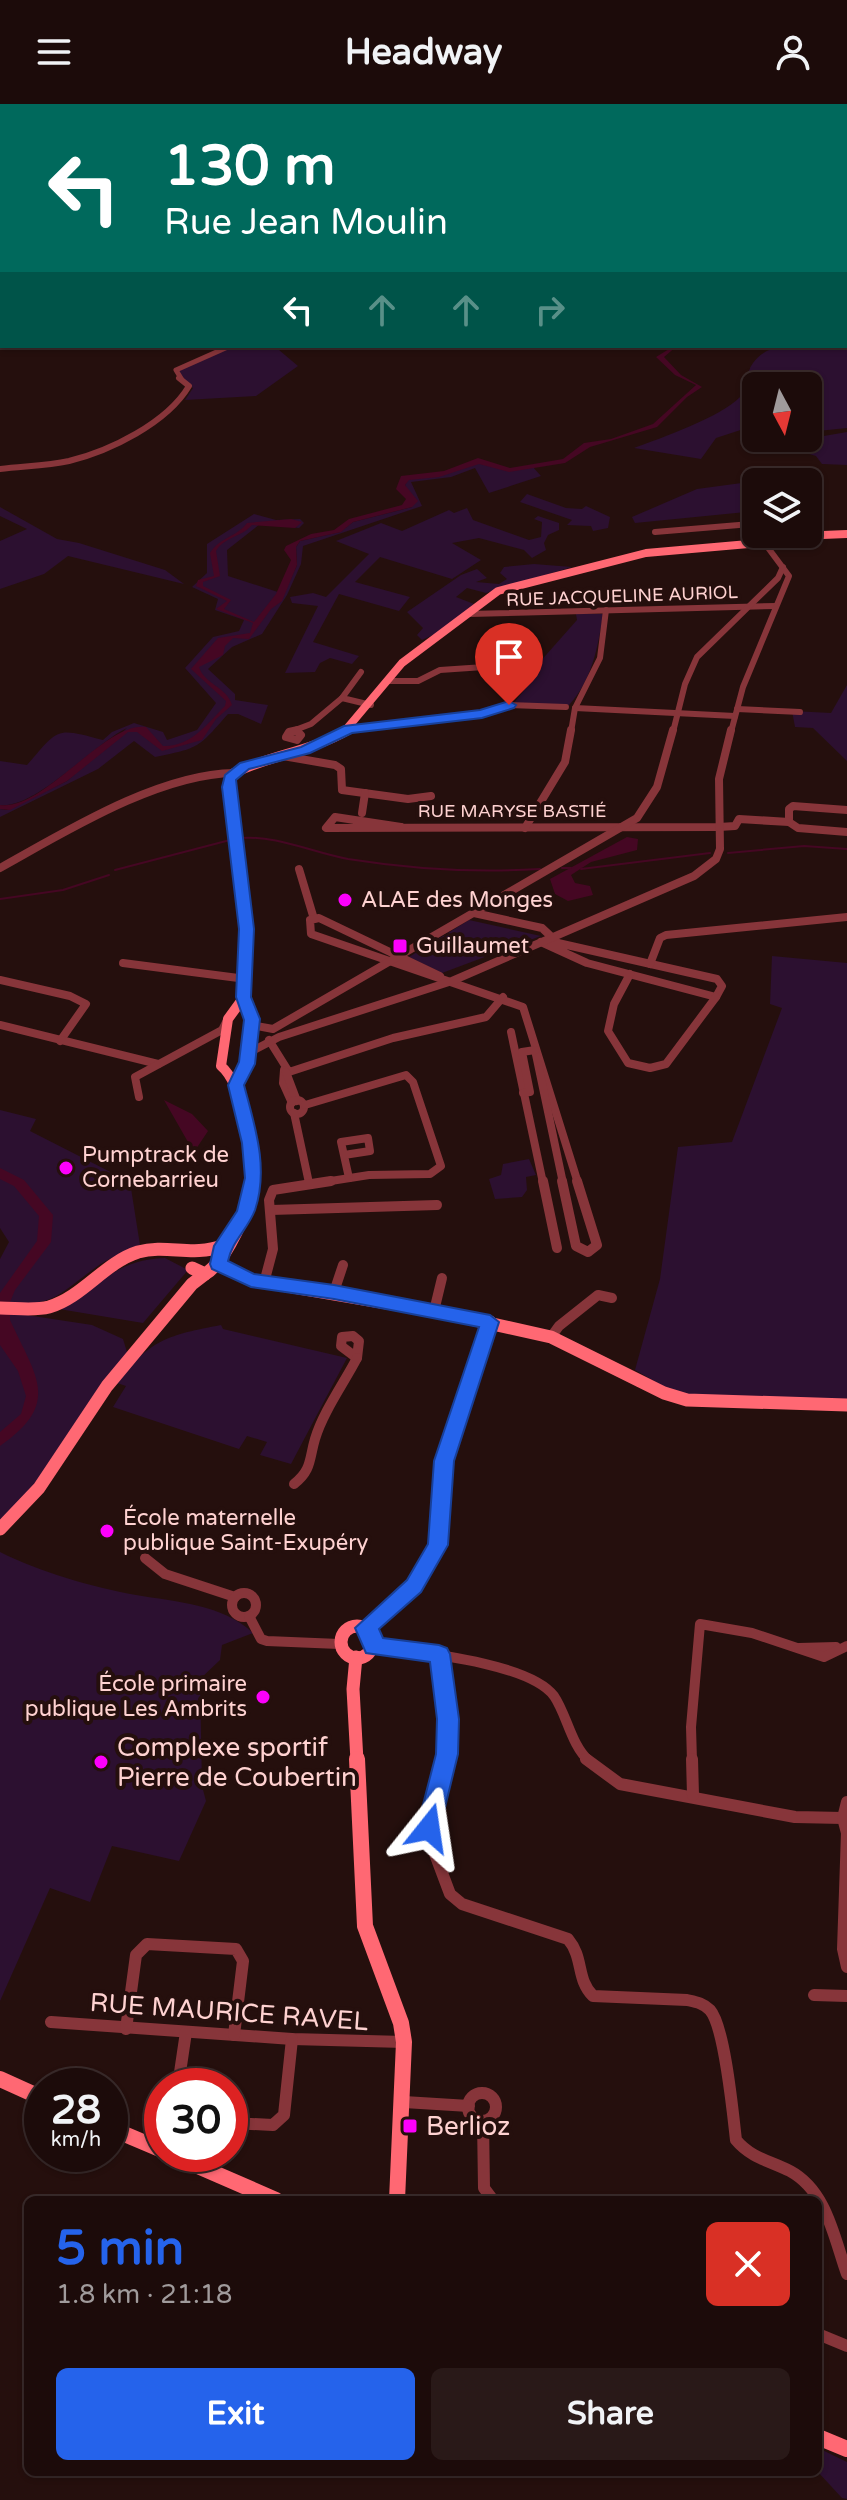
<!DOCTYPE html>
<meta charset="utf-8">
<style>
body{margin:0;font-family:"Varela Round",sans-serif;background:#291918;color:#f1f3f6;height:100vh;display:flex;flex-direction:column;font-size:30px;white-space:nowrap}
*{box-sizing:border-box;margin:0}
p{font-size:26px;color:#a09b9c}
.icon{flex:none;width:44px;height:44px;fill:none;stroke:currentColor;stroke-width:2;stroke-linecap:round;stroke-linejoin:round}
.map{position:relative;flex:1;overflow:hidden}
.drawer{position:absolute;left:24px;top:2092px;width:798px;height:280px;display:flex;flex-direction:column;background:#1c0b0a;border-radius:12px;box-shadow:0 2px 6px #0004,0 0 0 2px #3a2b2b}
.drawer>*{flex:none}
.guide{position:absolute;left:0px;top:0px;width:848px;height:244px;box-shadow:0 2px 6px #0004,0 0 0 2px #3a2b2b;background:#00695c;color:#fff;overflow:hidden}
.needle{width:52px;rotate:173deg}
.buttons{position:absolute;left:742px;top:268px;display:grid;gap:16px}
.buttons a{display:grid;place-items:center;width:80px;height:80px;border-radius:12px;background:#1c0b0a;box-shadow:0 2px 6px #0004,0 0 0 2px #3a2b2b;font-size:40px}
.speed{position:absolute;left:24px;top:1964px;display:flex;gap:16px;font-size:40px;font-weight:700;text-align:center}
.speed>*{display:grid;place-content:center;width:104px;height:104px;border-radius:50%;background:#1c0b0a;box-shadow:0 2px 6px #0004,0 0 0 2px #3a2b2b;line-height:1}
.speed small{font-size:20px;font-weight:400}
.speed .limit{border:12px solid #d22;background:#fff;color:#111}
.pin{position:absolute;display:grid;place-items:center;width:68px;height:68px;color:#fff;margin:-82px -34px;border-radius:50% 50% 50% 0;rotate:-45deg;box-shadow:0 0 8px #0007}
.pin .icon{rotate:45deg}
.me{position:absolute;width:88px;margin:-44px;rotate:15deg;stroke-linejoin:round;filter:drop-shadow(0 0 6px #0008)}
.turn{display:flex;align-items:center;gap:28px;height:168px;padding:0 32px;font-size:36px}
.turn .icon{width:104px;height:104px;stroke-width:2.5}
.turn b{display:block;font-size:56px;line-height:68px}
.lanes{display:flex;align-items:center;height:76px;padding:0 32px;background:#0003;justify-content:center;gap:40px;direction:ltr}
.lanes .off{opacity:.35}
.round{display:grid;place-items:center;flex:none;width:84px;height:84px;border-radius:12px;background:#291918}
.head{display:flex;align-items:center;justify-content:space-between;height:136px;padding:0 32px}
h1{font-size:48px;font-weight:700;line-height:60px;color:#2563eb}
.primary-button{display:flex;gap:16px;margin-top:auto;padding:16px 32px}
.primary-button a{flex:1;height:92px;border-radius:12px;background:#2563eb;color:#fff;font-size:32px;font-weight:700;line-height:92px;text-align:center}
.primary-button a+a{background:#291918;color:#f1f3f6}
header{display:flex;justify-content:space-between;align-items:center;height:104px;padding:0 32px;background:#1c0b0a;font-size:36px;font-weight:700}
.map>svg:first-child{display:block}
</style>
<header><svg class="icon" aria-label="menu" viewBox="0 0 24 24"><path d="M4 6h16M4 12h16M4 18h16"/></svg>Headway<svg class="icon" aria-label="person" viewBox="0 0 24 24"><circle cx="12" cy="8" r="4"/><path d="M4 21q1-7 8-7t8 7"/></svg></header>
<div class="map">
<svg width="847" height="2396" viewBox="0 0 847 2396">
<rect width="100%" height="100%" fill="#250f0d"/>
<g fill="#2c1030">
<path d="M 847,199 L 847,324 L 808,328 L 808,282 L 756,282 L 756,321 L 716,334 L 701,355 L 634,344 C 661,334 721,313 740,293 C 749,283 745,269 753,259 C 772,232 817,242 846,242 Z"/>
<polygon points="234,242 279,242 279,246 298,262 256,292 185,296 193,284 178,272 178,266"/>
<polygon points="847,328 847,361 822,360 816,352 786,343 795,337"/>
<path d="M 476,359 L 504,365 L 532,362 L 541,372 L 489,389 L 475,364 L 451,373 L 411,378 L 422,402 L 303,442 L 301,460 L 287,491 L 262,530 L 232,543 L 208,565 L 235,590 L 235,596 L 268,601 L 261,620 L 238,610 L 228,610 C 198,644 200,644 155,653 L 134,637 L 98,665 L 0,713 L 0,705 L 7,706 L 67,677 L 127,624 C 95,639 36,705 0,701 L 0,657 L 27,661 C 59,624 55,623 103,636 L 112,628 L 134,619 L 163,628 L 167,636 L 197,626 L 216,599 L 185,564 L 213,533 L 239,527 L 244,516 L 215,506 L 218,495 L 192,483 L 207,469 L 207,440 L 254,410 L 276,416 L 300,415 L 304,419 L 299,424 L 260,420 L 227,446 L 228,472 L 284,490 L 297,461 L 296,443 L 300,437 L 340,428 L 353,418 L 412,403 L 405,381 L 409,374 L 441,371 Z"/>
<polygon points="762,367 812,367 808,398 808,378 756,378 756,407 635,419 632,413 697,385 764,376"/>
<polygon points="527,390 566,404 582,405 586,402 610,413 608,424 593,427 591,422 567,421 572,416 520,398"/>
<polygon points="0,403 57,435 79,439 165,466 184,480 68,452 44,470 0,485 0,437 27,425 0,412"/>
<polygon points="467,404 473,416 529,436 541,433 542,418 534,415 538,412 559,419 559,426 548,431 544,439 546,446 532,454 524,446 479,434 452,439 481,456 452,475 380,453 355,478 410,493 399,507 339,490 313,538 359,552 352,560 330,554 320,559 315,568 285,569 318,502 292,499 290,493 313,489 326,493 369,450 336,437 381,419 402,427 449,406 454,409"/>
<polygon points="534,460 572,463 486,489 467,484 456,493 474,500 442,527 422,536 417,531 423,524 407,508 461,471 477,465 487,474 476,478 499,480 507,475 500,469 504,463"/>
<path d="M 576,510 L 603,510 C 598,543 592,576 569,601 L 513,600 L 529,580 L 523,577 L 577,516 Z"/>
<polygon points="847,581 847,657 813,624 795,623 792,607 831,609"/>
<polygon points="469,816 541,832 442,869 409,853"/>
<polygon points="772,852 847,859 847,1298 704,1293 673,1288 635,1266 660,1175 678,1043 732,1038 782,904 770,900"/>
<path d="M 0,1006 L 36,1015 L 30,1027 L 130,1078 L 140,1141 C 125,1149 109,1153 95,1164 C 55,1193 54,1203 0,1199 L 0,1155 L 9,1138 L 0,1124 Z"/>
<polygon points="529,1055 536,1071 526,1073 527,1086 522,1093 495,1095 489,1075 501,1071 503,1060"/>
<path d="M 165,1154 L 188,1166 L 143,1219 L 59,1205 C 102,1183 112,1156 165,1154 Z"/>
<polygon points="0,1207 92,1221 123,1235 127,1248 49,1365 0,1417"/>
<path d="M 221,1221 L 223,1225 L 347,1254 L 291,1360 L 260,1351 L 267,1338 L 247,1332 L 239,1345 L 113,1303 L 126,1282 L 117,1279 C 150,1235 169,1231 221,1221 Z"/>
<path d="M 0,1448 C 40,1468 92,1483 136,1491 C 176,1498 222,1500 253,1529 L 222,1541 L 220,1556 L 200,1575 L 202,1682 L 206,1697 L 179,1757 L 112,1742 L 90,1798 L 50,1784 L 0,1897 Z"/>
<polygon points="818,2344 847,2358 847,2395 842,2394 818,2368"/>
</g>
<g fill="#450723">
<path d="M 674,242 L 677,242 L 664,253 L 681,271 L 702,283 L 687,293 L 657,323 L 590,343 L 565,359 L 509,368 L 479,360 L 439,373 L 409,376 L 405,381 L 418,397 L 412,403 L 353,418 L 341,428 L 300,437 L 296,443 L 297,461 L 282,497 L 271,505 L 249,535 L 233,534 L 225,542 L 223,551 L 199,563 C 204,580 227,583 232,601 L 216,615 L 202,636 L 162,647 L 137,628 L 128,628 L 67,677 L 10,706 L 0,705 L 0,701 C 44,707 105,617 146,623 L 163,642 C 191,643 207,620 225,602 L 226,597 L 191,565 L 218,534 L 250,529 L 253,519 L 216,505 L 227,497 L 196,482 L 198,476 L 214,472 L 210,449 C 220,433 237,433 247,419 L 291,415 L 302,418 L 295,424 L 252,421 C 242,433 224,433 216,447 L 220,472 L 203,478 L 203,482 L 231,496 L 224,505 L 254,518 L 276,490 L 291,456 L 284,446 L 286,442 L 311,430 L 334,426 L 349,415 L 402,401 L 406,395 L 396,385 L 401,372 L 444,367 L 478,354 L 510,364 L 563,355 L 584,339 L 611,335 L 653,320 L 696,281 L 675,271 L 656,253 Z"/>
<polygon points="627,733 638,735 637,746 591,758 571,771 575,779 590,782 593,791 568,797 555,790 550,775"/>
<polygon points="164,996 192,1010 208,1027 196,1045 196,1052"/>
<path d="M 0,1207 L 10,1207 L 10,1216 C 36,1273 62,1299 0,1342 L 0,1328 L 21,1310 L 26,1292 L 18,1267 L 0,1241 Z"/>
</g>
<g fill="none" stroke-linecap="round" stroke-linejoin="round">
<g stroke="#450723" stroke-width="2">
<polyline points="456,0 459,2"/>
<path d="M 240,734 C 277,731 311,748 348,755 C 411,765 477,769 540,765"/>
<polyline points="728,749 804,742 847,745"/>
<polyline points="562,764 571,764"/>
<polyline points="581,765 710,749"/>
<polyline points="115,766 230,736"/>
<polyline points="0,795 63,786 109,771"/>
</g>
<polygon fill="#450723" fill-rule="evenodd" points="0,1064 24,1076 53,1111 51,1138 15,1186 5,1210 0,1211 0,1189 37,1137 39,1112 14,1082 0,1075"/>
<g stroke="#87353a" stroke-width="5">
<polyline points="788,0 791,2"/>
<polyline points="0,20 2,16"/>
<polyline points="182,276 176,266 230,242"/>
</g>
<g stroke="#87353a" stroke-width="6">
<path d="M 0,365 C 23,362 46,362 69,357 C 110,347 167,319 189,282 L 179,274"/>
<polyline points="655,428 751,420"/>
<polyline points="766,430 769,432"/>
<polyline points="469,510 776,502"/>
<polyline points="361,568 342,594 371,601"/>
<polyline points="389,577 418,577 440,566 514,561"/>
<polyline points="575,604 735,612"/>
<polyline points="737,605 800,608"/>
<polyline points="349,625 482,610 509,601 566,603"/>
<polyline points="290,628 311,620 342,594"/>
<polyline points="571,628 575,604 600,554 606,506"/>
<polyline points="673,628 685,580 697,553 778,474 783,463"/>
<polyline points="731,628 743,583 789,472 766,441"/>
</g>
<g stroke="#87353a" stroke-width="8">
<polyline points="298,628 301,631 297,636 286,633 289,628 298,626"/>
<polyline points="283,652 335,661 341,665 342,686 408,695 431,692"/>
<polyline points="847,706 793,702 789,705 789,718 798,724 847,728"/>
<polyline points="362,709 365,689"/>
<polyline points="401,723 335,713 326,724 719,723 735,722 739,715 789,718"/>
<polyline points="525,724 565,658 571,626"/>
<path d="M 0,764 C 65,728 158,670 234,669"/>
<polyline points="299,765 314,815"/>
<polyline points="474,809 542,824 558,839 717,875 722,882 716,893 587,859 541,838"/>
<polyline points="123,859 246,875"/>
<polyline points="650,860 660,834 666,831 847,813"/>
<polyline points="630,870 614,900 608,927 628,959 650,964 666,960 716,893"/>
<polyline points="440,872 319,814 310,816 311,830 523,903 578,1079"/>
<polyline points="0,876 70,892 86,900 60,937"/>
<polyline points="0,921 158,960"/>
<polyline points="251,921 273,925 637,714 657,683 673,626"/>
<polyline points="511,928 543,1079"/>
<polyline points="269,936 289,968 393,934 486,913 503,893"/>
<polyline points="535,946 563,1079"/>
<polyline points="248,949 279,933 452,877 694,772 716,755 720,745 719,675 731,626"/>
<polyline points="284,966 283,979 292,999"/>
<polyline points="286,968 297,997"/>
<polyline points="523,989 530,988 522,948 535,946"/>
<polyline points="139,993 135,973 222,926 226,918"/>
<circle cx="297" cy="1003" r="7"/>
<polyline points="305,1001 406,971 413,978 441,1062 430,1070 369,1071 318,1079"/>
<polyline points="294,1009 309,1079"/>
<polyline points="344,1051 370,1047 368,1034 341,1038 349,1074"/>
</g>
<g stroke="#87353a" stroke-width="10">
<polyline points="543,1077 557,1144"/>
<polyline points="562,1077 576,1142 588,1148 597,1141 577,1077"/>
<polyline points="271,1106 437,1101"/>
<polyline points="264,1179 273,1145 269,1096 273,1086 331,1077"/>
<polyline points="334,1188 343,1161"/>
<polyline points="434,1207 442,1174"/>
<polygon points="353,1232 359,1237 357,1254 341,1242 342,1233"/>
<polyline points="551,1233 559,1222 598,1191 612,1194"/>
<path d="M 294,1380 C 312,1366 309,1355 315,1335 C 323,1308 344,1279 357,1254"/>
<polyline points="145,1454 165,1470 235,1493"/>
<circle cx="244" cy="1501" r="12"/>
<polyline points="249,1512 261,1535 267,1537 339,1540"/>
<path d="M 373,1542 C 415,1548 529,1558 554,1592 C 567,1611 571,1641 589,1657"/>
<polyline points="799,1544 836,1543"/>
<polyline points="439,1550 448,1615 446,1657"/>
<polyline points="692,1657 691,1623 700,1520 752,1529 824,1553 847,1542"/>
</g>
<g stroke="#87353a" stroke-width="12">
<path d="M 446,1655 L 429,1734 L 450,1790 L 462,1800 L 568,1835 C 584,1854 576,1875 593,1892 L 687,1896 C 696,1898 703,1899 710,1906 C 725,1923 733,2011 736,2036 C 751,2054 770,2057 790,2067 C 827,2087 834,2134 847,2170"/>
<polyline points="586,1655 620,1680 795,1713 843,1714"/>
<polyline points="692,1655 693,1691"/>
<polyline points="847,1698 843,1714 847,1729 843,1845 847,1863"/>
<polyline points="814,1891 847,1892"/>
<polyline points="51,1918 292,1935 404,1938"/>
<polyline points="126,1925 136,1851 147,1840 236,1845 243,1857 234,1931"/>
<polyline points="178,1982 186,1928"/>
<circle cx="482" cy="2003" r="14"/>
<polyline points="404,1998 469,2002"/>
<polyline points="483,2017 484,2084 493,2096"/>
<polyline points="230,2019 273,2021 284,2011 292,1935"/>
<polyline points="818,2230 847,2242"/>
</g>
<polyline stroke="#ff6873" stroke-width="6" points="13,2 34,0"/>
<g stroke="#ff6873" stroke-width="8">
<polyline points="774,433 847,430"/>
<polyline points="344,628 402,559 498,487 646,449 760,439"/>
</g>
<g stroke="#ff6873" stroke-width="10">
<path d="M 244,893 L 228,915 L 221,962 C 243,980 254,1051 253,1079"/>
<path d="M 236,981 L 246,960 L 252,915 L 244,893 L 247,825 L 229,683 L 234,669 C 271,651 312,647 348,626"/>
</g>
<g stroke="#ff6873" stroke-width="13">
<polyline points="219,1160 251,1176 434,1207 551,1233 664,1289 687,1296 847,1301"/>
<path d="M 192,1164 L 205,1170 C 225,1159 251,1102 253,1077"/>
<path d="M 0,1204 C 16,1204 34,1207 49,1203 C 83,1193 104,1159 138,1148 C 167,1140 192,1153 223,1142"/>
<polyline points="0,1425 39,1384 107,1282 192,1180 205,1170"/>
<circle cx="357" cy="1538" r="16"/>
<polyline points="365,1524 414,1482 438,1441 444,1357 490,1218"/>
<polyline points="356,1553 353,1585 357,1657"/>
</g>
<g stroke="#ff6873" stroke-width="16">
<polyline points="357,1655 365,1822 401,1919 404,1938 397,2096"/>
<polyline points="0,1975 42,1994"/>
<polyline points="110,2024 162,2046"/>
<polyline points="170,2050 276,2096"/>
<polyline points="818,2333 847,2345"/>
</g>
</g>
<path fill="#2563eb" stroke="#184099" stroke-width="2" d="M 509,597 L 516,601 L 514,604 L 482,614 L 352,629 L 310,649 L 249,665 L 236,676 L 254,825 L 251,893 L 260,915 L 255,960 L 244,981 C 255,1023 269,1064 255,1106 C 248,1125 232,1137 228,1157 L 254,1170 L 334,1181 L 490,1211 L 499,1218 L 454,1357 L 448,1441 L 421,1488 L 379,1525 L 383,1534 L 439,1541 L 447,1544 L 450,1550 L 459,1615 L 458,1650 L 440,1724 L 437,1732 L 429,1735 L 421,1732 L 417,1724 L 436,1650 L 437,1615 L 430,1558 L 366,1549 L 355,1524 L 407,1476 L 428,1440 L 434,1357 L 479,1223 L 334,1195 L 251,1183 L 212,1165 L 210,1160 L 214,1142 L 237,1107 L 245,1074 L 242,1039 L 228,981 L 239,958 L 244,916 L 236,893 L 239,825 L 222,683 L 225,671 L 240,659 L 301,643 L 344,622 L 480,606 Z"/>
<g fill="#fc00fb" stroke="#250f0d" stroke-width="3">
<circle cx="345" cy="796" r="8"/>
<rect x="392" y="834" width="16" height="16" rx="4"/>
<circle cx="66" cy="1064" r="8"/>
<circle cx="107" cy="1427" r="8"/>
<circle cx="263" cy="1593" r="8"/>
<circle cx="101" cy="1658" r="8"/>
<rect x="402" y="2014" width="16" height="16" rx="4"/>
</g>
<g text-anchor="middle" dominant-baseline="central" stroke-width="8" stroke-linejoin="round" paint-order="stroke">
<g font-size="18" fill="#ffd2d1" stroke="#250f0d">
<text transform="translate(622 492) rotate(-2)">RUE JACQUELINE AURIOL</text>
<text x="512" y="707">RUE MARYSE BASTIÉ</text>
</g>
<g font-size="22" fill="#ffd2d1" stroke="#250f0d" text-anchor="start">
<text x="361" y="796">ALAE des Monges</text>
<text x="416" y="842">Guillaumet</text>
<text x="82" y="1051">Pumptrack de<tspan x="82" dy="25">Cornebarrieu</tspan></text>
<text x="123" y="1414">École maternelle<tspan x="123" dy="25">publique Saint-Exupéry</tspan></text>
<text x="247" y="1580" text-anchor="end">École primaire<tspan x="247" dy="25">publique Les Ambrits</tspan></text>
</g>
<g font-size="26" fill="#ffd2d1" stroke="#250f0d" text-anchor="start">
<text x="117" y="1643">Complexe sportif<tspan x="117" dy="30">Pierre de Coubertin</tspan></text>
<text x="426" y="2022">Berlioz</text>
</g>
<g font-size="26" fill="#ffd2d1" stroke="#250f0d">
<text transform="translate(229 1908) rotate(4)">RUE MAURICE RAVEL</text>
</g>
</g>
</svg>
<div class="buttons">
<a><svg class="needle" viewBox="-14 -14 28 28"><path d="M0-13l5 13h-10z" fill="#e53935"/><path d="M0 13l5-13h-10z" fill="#a09b9c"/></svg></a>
<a><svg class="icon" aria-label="layers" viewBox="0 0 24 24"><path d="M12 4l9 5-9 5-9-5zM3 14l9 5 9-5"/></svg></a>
</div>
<div class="speed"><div>28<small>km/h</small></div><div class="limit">30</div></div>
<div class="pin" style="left:509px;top:601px;background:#d93025"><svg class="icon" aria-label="arrive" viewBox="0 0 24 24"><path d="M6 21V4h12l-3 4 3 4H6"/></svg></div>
<svg class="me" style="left:429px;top:1724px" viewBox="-20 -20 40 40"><path d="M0-17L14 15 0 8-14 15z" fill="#2563eb" stroke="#fff" stroke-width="4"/></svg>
<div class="guide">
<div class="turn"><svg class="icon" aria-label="left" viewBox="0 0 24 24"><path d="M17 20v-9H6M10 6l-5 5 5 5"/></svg><div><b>130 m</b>Rue Jean Moulin</div></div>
<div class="lanes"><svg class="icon" aria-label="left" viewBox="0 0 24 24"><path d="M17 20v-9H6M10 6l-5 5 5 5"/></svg><svg class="icon off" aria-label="ahead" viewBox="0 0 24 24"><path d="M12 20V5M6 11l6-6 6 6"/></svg><svg class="icon off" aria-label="ahead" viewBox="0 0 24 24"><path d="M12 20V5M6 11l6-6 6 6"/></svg><svg class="icon off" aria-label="right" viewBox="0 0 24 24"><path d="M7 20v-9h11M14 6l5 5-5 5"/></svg></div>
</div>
<section class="drawer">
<div class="head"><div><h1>5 min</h1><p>1.8 km · 21:18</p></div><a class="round" style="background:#d93025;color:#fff"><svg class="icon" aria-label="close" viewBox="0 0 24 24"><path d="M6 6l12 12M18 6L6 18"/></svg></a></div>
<div class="primary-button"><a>Exit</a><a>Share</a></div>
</section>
</div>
